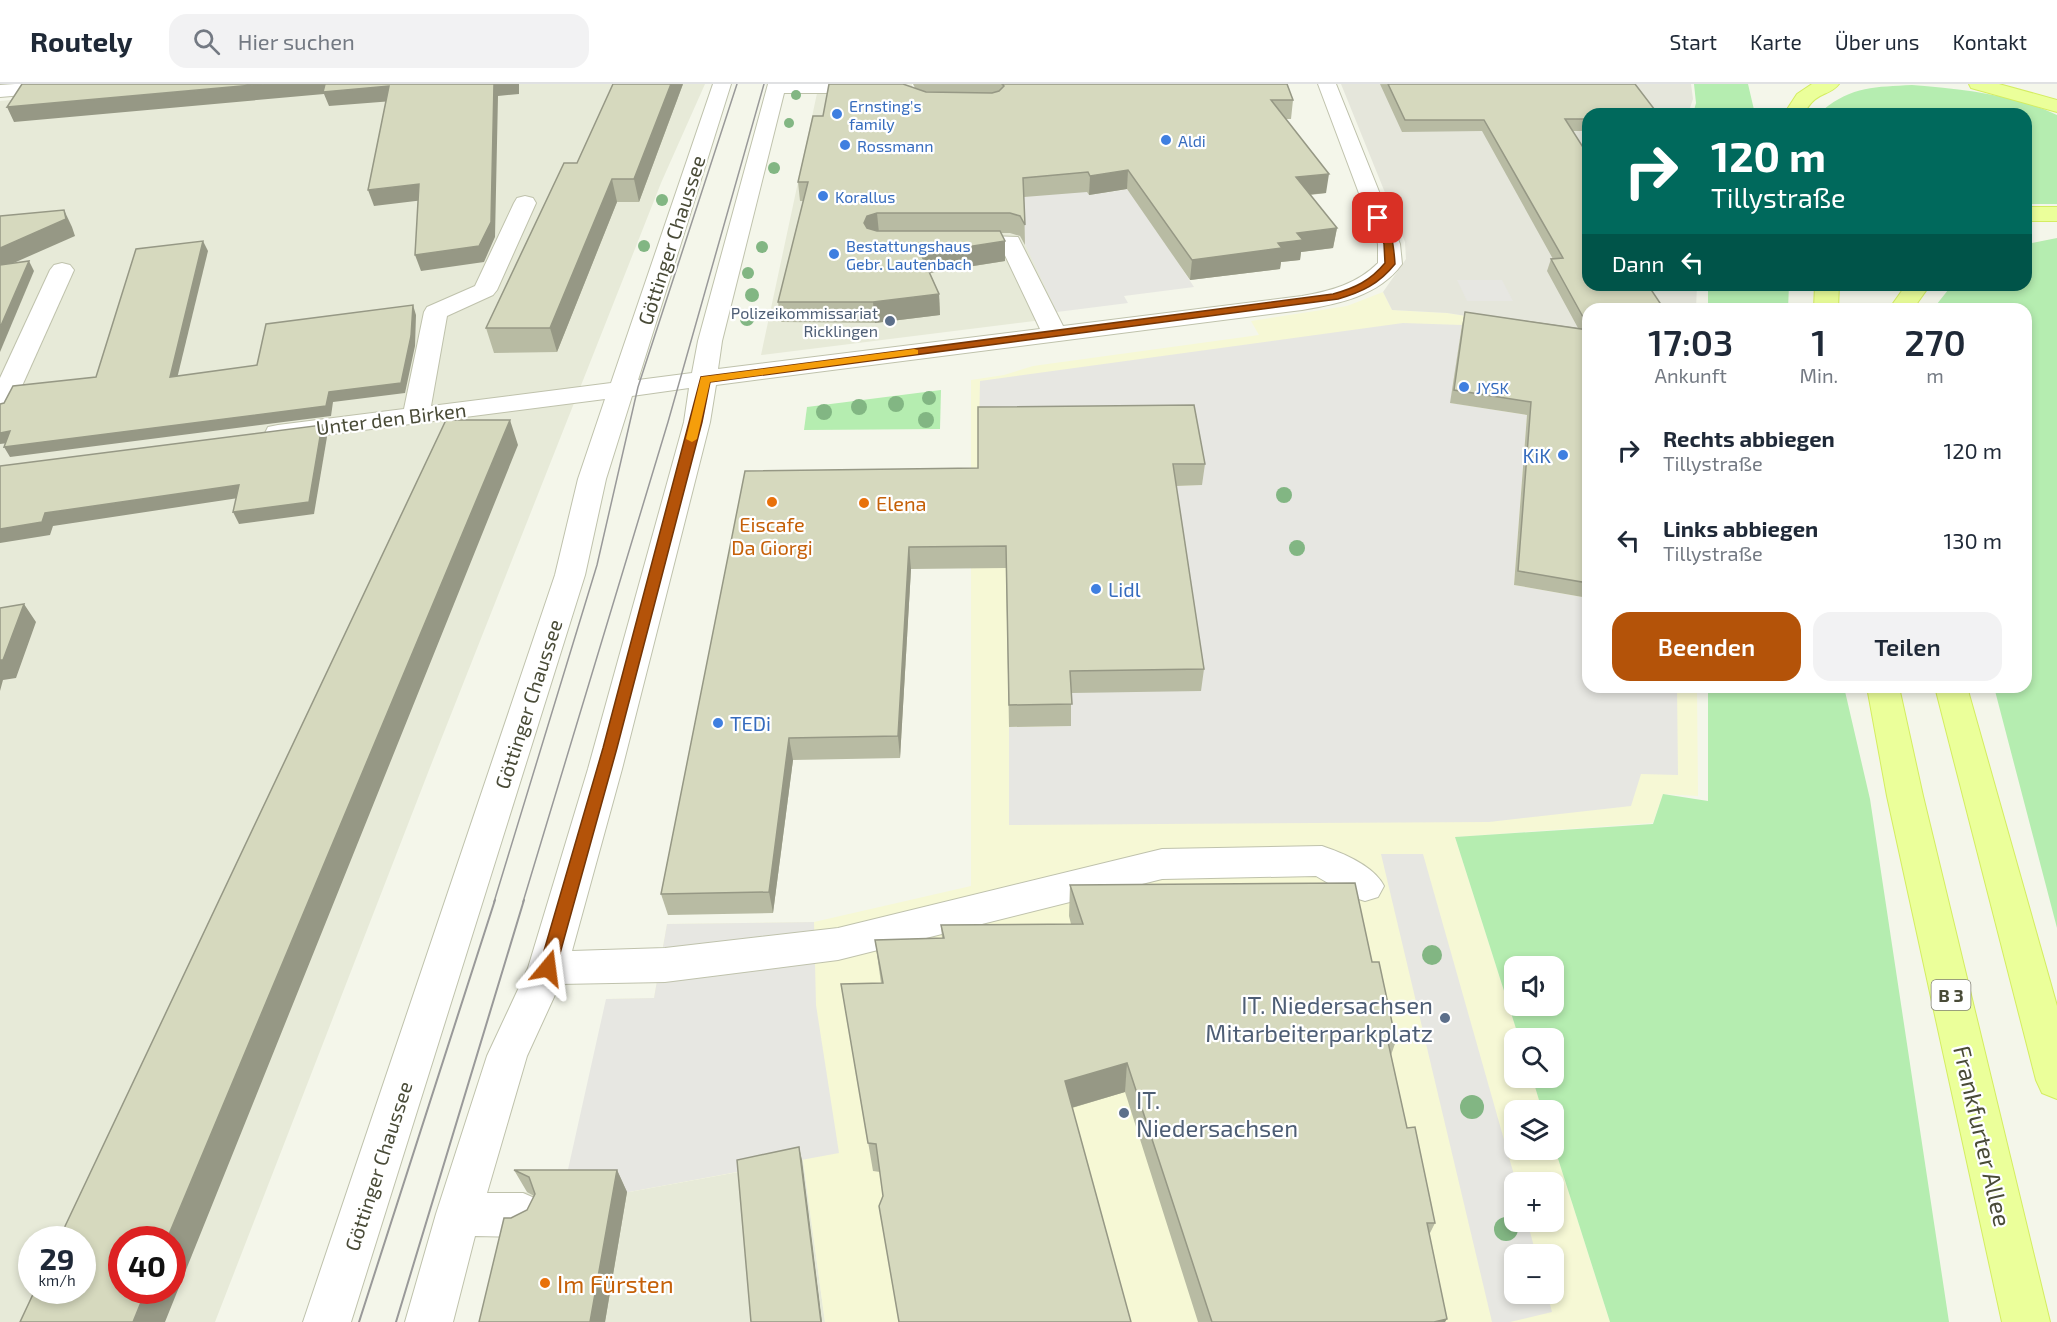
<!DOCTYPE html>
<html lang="de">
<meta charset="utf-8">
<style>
body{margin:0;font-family:"Exo 2",sans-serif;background:#f2f2f3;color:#1f2937;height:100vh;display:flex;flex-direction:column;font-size:22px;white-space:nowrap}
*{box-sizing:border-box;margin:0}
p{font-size:20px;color:#747a83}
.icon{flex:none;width:33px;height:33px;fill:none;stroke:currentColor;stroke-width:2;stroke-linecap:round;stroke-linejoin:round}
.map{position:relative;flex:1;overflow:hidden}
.side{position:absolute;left:1582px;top:219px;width:450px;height:390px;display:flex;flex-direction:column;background:#fff;border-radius:18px;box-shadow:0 3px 9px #0003}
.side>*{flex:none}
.banner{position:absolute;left:1582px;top:24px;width:450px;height:183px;border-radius:18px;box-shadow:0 3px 9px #0003;background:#00695c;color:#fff;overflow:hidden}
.fabs{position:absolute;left:1504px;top:872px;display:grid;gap:12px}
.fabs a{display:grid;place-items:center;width:60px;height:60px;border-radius:12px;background:#fff;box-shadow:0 3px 9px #0003;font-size:30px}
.speed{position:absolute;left:18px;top:1142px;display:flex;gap:12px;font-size:30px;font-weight:700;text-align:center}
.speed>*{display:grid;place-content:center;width:78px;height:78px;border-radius:50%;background:#fff;box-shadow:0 3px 9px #0003;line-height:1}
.speed small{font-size:15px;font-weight:400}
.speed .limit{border:9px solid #d22;background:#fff;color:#111}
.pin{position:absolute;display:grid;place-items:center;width:51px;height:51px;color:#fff;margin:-26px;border-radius:12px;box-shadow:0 3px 9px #0006}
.me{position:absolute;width:66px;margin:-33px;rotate:16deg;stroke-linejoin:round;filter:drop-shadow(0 0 4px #0008)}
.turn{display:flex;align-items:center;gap:21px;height:126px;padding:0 30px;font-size:27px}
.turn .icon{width:78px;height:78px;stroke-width:2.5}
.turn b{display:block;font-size:42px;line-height:51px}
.then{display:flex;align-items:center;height:57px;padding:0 30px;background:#0003;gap:12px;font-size:22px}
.eta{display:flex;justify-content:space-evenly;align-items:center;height:102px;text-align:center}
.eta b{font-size:36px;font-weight:600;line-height:42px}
.cta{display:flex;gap:12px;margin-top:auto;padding:12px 30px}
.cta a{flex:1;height:69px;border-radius:18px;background:#b45309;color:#fff;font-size:24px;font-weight:600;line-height:69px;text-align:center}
.cta a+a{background:#f2f2f3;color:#1f2937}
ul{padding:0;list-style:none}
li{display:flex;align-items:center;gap:18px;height:90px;padding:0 30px}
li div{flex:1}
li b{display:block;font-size:22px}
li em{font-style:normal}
header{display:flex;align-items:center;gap:36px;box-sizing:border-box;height:84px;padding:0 30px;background:#fff;border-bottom:2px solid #e0e1e3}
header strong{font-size:28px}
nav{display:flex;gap:33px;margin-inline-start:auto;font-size:21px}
.search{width:420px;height:54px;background:#f2f2f3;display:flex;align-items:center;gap:15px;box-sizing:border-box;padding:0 21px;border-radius:18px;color:#747a83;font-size:22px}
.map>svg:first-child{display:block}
</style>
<header>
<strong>Routely</strong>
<div class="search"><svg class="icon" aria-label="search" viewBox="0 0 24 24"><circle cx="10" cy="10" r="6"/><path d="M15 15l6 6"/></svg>Hier suchen</div>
<nav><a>Start</a><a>Karte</a><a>Über uns</a><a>Kontakt</a></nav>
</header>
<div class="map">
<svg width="2057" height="1238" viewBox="0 0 2057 1238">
<rect width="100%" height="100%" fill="#f4f6ea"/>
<g fill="#e7ead8" fill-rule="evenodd">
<path d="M 189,0 L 705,0 L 661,99 L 429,686 L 215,1238 L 0,1238 L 0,17 ZM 32,1155 L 82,1155 L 82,1206 L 32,1206 ZM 122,1155 L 172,1155 L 172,1206 L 122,1206 Z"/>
<polygon points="819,0 912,0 911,24 1024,132 1059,234 761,271"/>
<polygon points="803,1076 825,1238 489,1238 520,1108 629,1108"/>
</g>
<path fill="#f6f8d5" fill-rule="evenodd" d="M 1383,208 L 1392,226 L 1447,229 L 1588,251 L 1588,603 L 1697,603 L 1698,712 L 1663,710 L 1653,739 L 1455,753 L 1519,954 L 1515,954 L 1515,993 L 1532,993 L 1542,1026 L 1515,1026 L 1515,1065 L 1554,1065 L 1554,1062 L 1610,1238 L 825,1238 L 803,1076 L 629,1108 L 606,915 L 654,914 L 667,840 L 814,838 L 971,802 L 971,296 L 1004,291 L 1033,282 L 1259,251 L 1251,237 L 1347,222 ZM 1515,1098 L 1554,1098 L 1554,1137 L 1515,1137 ZM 1515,1170 L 1554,1170 L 1554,1209 L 1515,1209 Z"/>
<polygon fill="#e5e6db" points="1341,0 1691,0 1693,15 1688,30 1588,30 1588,201 1697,201 1696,225 1588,225 1588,251 1447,229 1392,226 1383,208 1406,175 1405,158"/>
<g fill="#b5edb0" fill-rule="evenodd">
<polygon points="1694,0 1748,0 1755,30 1693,30 1696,19"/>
<path d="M 1912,1 C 1961,5 2012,10 2057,31 L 2057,120 L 2027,120 L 2026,30 L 1823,30 L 1823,26 C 1852,2 1876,3 1912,1 Z"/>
<polygon points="2057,154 2057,844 1994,603 2026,603 2026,225 1933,225 1952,201 2026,201 2027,160"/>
<polygon points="1708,201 1789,201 1788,225 1708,225"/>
<polygon points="941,306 940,345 804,346 807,323"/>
<path d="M 1708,603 L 1844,603 L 1870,715 L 1949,1238 L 1610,1238 L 1554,1062 L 1554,1026 L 1542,1026 L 1532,993 L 1554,993 L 1554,954 L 1519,954 L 1455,753 L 1653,740 L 1663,710 L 1708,717 ZM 1515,882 L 1554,882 L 1554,921 L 1515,921 Z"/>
</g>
<g fill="#e7e7e2">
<polygon points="1069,75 1089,111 1130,105 1194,203 1124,212 1128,219 1057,228 1022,154 957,94"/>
<polygon points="1457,196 1502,196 1513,217 1467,217"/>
<polygon points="1403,239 1462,241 1451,319 1527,331 1514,501 1588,514 1588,603 1677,603 1678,691 1641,690 1631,722 1489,738 1009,741 1009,643 1071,642 1069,609 1171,402 1202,401 979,344 980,297"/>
<polygon points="1381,770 1423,770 1516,1098 1515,1137 1527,1137 1536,1170 1515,1170 1515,1209 1547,1209 1552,1228 1510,1238 1492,1238"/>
<polygon points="814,838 816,921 839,1069 629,1108 563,1108 606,915 654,914 667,840"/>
</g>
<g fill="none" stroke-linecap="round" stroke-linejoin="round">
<g stroke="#bfc2ac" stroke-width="2">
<g id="minor">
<polygon points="15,0 92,0 90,4 83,6 0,13 0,1"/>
<path d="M 713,0 L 731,0 L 638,296 L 692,289 L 698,257 L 768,0 L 841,0 L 844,3 L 841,7 L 834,9 L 784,9 L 722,257 L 718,285 L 1040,245 L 1002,165 L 951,163 L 948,158 L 951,153 L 959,151 L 1018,153 L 1063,242 L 1302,212 C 1331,207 1357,200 1378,179 L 1378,160 L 1318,0 L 1336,0 L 1400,160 L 1402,180 C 1379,212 1338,220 1302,226 L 716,301 L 710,338 L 622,685 L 572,867 L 665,864 L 838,844 L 1162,765 L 1322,762 C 1343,769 1374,782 1384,802 L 1378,813 L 1365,817 L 1352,813 L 1316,792 L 1162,795 L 838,876 L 665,898 L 560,900 L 527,972 L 487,1109 L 523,1109 L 539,1116 L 545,1131 L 539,1146 L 523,1153 L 475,1152 L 453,1238 L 405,1238 L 436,1130 L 487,972 L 528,884 L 588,685 L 684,338 L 689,304 L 632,312 L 606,395 L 585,491 L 351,1238 L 303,1238 L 555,491 L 578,395 L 605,315 L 278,357 L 268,355 L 265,349 L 268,343 L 278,341 L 404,325 L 424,228 L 427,223 L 475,202 L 514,119 L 517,114 L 525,112 L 533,114 L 536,119 L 497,206 L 493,211 L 447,232 L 431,322 L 611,299 Z"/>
<polygon points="62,179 70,181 74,186 13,322 9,328 0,330 0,294 50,186 54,181"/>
</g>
</g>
<g stroke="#d4ed61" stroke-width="2">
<g id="major">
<path d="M 1812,0 L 1839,0 C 1829,13 1816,6 1804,30 L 1784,30 L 1797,10 Z"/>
<polygon points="1969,0 1999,0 2057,16 2057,28 1971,4"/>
<rect x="2026" y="123" width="31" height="14"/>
<polygon points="1815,201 1839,201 1838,225 1814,225"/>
<polygon points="1906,201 1930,201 1913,225 1889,225"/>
<polygon points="1867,603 1899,603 1923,712 2050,1238 2002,1238 1887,712"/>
<polygon points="1935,603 1967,603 2057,922 2057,1015 2042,1009 2036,996"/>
</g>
</g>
<use href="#minor" fill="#fff" fill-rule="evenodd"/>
<use href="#major" fill="#ebff9a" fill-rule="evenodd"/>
<g stroke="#999" stroke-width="1.5">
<polyline points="494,818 597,481 638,303 737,0"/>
<polyline points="523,818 668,338 764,0"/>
</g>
<g stroke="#999" stroke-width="2">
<polyline points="359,1238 495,816"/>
<polyline points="396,1238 524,816"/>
</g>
</g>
<g fill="#82b683">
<circle cx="796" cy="11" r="5"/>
<circle cx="789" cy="39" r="5"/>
<circle cx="774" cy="84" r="6"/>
<circle cx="662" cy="116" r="6"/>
<circle cx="644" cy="162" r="6"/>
<circle cx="762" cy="163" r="6"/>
<circle cx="748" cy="189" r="6"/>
<circle cx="752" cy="211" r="7"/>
<circle cx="747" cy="235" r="7"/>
<circle cx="929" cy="314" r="7"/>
<circle cx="896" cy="320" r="8"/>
<circle cx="859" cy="323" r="8"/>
<circle cx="824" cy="328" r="8"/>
<circle cx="926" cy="336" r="8"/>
<circle cx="1284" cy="411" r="8"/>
<circle cx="1297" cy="464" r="8"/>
<circle cx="1432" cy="871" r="10"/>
<circle cx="1472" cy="1023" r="12"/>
<circle cx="1506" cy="1145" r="12"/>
</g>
<g fill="#b8bba3">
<polygon points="683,0 639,118 617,118 557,268 494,269 486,244"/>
<polygon points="913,0 1287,0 1293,16 1291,35 1286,35 1326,109 1310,111 1337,144 1333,164 1301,168 1300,176 1281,178 1280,185 1190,196 1127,105 1089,111 1087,108 1024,113 1025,161 1020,152 1010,149 1001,149 1005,157 1005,177 930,189 939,210 940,231 875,239 781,238 778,218 803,117 800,117 798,98 823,32 915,4"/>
<polygon points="1380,0 1635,0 1588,30 1588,47 1573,47 1588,225 1588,514 1514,501 1527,331 1450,319 1462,241 1465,228 1578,244 1547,187 1551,175 1553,175 1482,47 1402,48"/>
<polygon points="1205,380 1202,401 1176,402 1204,585 1201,607 1071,609 1071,642 1009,643 1006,484 911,485 900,674 793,676 773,829 668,831 661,810 745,387 978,384"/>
<polygon points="1070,801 1372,878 1396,957 1391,971 1407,1044 1435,1139 1429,1151 1445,1238 1198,1238 1125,1008 1072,1024 883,1112 880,1088 873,1087 841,900 881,899 875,856 942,854 941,841 1071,840 1069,832"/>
<polygon points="514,1086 617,1086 627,1108 605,1238 511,1134 527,1126 534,1112 527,1108"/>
</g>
<g fill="#969885">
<polygon points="264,0 329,0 389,2 393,17 329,22 324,10 14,38 7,23"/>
<polygon points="494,0 519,0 519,10 498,12 495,153 484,178 421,187 415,171"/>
<polygon points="671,0 683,0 639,118 634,95"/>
<polygon points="1128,86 1127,105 1089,111 1090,92"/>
<polygon points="1329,90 1326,109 1293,112 1296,93"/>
<polygon points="612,95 617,118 557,268 550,244"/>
<polygon points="419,100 424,116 374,122 368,106"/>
<polygon points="64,126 72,143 75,152 0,185 0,164"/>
<polygon points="877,129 879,149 869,152 864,139 867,132"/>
<polygon points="1337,144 1333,164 1301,168 1300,176 1281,178 1280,185 1190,196 1192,176 1278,159 1297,149"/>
<polygon points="203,157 208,167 175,303 170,293"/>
<polygon points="1005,157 1005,177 922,190 921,170"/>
<polygon points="29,177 34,187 0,268 0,244"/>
<polygon points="939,210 940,231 875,239 873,218"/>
<polygon points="413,221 416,231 415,262 405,309 333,318 331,332 10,373 4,363 329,308"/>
<polygon points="510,336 518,361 165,1238 133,1238 146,1206 172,1206 172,1155 167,1155"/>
<polygon points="322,341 327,353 314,430 239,440 233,428"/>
<polygon points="10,347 17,358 0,360 0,349"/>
<polygon points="239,401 245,413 53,442 50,451 0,459 0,445 45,429"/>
<polygon points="909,463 911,485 900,674 898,652"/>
<polygon points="24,520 36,538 16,594 3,596 0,607 0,576"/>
<polygon points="789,654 793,676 773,829 769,808"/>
<polygon points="1127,979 1125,1008 1064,1026 1065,997"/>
<polygon points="799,1063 802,1076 822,1238 821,1238"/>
<polygon points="617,1086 627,1108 605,1238 590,1238"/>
<polygon points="1447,1235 1445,1238 1434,1238"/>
</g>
<g fill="#d6d9be" stroke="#969885" stroke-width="1.5">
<polygon points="22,0 264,0 7,23"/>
<polygon points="325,0 494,0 491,138 479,162 415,171 419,100 368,106 389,2 323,8"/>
<polygon points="613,0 671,0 634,95 612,95 550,244 486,244 564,79 577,79"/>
<polygon points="829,0 903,0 926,8 992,9 999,7 1004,2 1002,0 1287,0 1293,16 1271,16 1329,90 1296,93 1337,144 1297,149 1303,156 1278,159 1282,164 1192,176 1128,86 1090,92 1088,88 1023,94 1025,141 1020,132 1010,129 877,129 867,132 864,139 867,144 877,147 1000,147 1005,157 921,170 939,210 873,218 778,218 808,98 798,98 813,32 823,32"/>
<polygon points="1388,0 1635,0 1658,30 1588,30 1588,35 1565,35 1588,71 1588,201 1648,201 1664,225 1588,225 1588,242 1551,175 1563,174 1484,36 1405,36"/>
<polygon points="64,126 66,135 0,164 0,132"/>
<polygon points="203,157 170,293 257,281 266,240 413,221 411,252 401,299 329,308 326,322 4,363 10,347 0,349 0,320 4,319 13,302 96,293 136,165"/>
<polygon points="29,177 0,244 0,181"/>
<polygon points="1465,228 1588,246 1588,499 1518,487 1531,318 1454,306"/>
<polygon points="1194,321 1205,380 1173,380 1204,585 1070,587 1072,620 1009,621 1006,462 909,463 898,652 789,654 769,808 661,810 745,387 978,384 978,323"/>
<polygon points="446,336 510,336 167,1155 122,1155 122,1206 146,1206 133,1238 20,1238 35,1206 82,1206 82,1155 59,1155"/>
<polygon points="322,341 309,418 233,428 239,401 45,429 42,438 0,445 0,382"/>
<polygon points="24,520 3,576 0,576 0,524"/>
<polygon points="1355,799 1372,878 1379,878 1396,957 1388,958 1407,1044 1415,1043 1435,1139 1427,1139 1447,1235 1434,1238 1212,1238 1127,979 1065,997 1131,1238 899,1238 879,1122 883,1112 876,1060 868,1059 841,900 883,899 875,856 944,854 941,841 1083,840 1070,801"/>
<polygon points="799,1063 821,1238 751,1238 737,1076"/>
<polygon points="514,1086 617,1086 590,1238 479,1238 504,1134 511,1134 527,1126 535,1110 529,1093"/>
</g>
<path fill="#b45309" stroke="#753606" stroke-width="1.5" d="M 1378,131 C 1392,139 1394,165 1395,180 C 1379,200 1362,208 1338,215 L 710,298 L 702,338 L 617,664 L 556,884 L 553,889 L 548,891 L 542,889 L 539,884 L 603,664 L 701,293 L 1333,210 C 1355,204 1370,197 1385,179 L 1384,160 L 1374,134 Z"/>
<polygon fill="#f59e0b" points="914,265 918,266 918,270 710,298 697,355 692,358 686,355 701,293"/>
<g fill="#3f7fe0" stroke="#fff" stroke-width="2">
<circle cx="837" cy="30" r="6"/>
<circle cx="1166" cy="56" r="6"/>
<circle cx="845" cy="61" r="6"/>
<circle cx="823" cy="112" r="6"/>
<circle cx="834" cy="170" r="6"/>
<circle cx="1464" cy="303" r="6"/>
<circle cx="1563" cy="371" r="6"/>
<circle cx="1096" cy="505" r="6"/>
<circle cx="718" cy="639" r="6"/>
</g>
<g fill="#5c6f8a" stroke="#fff" stroke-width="2">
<circle cx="890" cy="237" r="6"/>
<circle cx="1445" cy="934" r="6"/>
<circle cx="1124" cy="1029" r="6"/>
</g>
<g fill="#e8710a" stroke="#fff" stroke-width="2">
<circle cx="772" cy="418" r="6"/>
<circle cx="864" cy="419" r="6"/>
<circle cx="545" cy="1199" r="6"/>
</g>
<g text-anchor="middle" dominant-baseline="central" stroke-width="4.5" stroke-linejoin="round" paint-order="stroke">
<g font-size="16" fill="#366cbe" stroke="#fff" text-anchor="start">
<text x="849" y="21">Ernsting's<tspan x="849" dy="18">family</tspan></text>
<text x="1178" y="56">Aldi</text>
<text x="857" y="61">Rossmann</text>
<text x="835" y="112">Korallus</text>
<text x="846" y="161">Bestattungshaus<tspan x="846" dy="18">Gebr. Lautenbach</tspan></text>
<text x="1476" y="303">JYSK</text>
</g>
<g font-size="16" fill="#4e5e75" stroke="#fff" text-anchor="end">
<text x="878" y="228">Polizeikommissariat<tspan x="878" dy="18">Ricklingen</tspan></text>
</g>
<rect fill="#fff" stroke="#808173" stroke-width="1.5" x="1931.5" y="896" width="39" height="30" rx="4.5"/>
<g font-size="18" font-weight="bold" fill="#494b37">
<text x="1951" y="911">B 3</text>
</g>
<g font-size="20" fill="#494b37" stroke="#fff">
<text transform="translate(671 156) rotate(-72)">Göttinger Chaussee</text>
<text transform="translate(391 334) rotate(-7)">Unter den Birken</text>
<text transform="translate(528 620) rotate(-72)">Göttinger Chaussee</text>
<text transform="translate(378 1082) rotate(-72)">Göttinger Chaussee</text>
</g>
<g font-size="20" fill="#366cbe" stroke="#fff" text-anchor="start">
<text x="1551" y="371" text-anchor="end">KiK</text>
<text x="1108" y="505">Lidl</text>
<text x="730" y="639">TEDi</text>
</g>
<g font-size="20" fill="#c56008" stroke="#fff" text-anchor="start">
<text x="876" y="419">Elena</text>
<text x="772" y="440" text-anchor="middle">Eiscafe<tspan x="772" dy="23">Da Giorgi</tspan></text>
</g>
<g font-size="24" fill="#4e5e75" stroke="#fff" text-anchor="end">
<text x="1433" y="920">IT. Niedersachsen<tspan x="1433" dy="28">Mitarbeiterparkplatz</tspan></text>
<text x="1136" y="1015" text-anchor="start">IT.<tspan x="1136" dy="28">Niedersachsen</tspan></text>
</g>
<g font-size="24" fill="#494b37" stroke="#fff">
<text transform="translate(1983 1052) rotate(77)">Frankfurter Allee</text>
</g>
<g font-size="24" fill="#c56008" stroke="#fff" text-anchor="start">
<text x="557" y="1199">Im Fürsten</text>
</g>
</g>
</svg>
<div class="fabs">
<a><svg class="icon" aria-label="sound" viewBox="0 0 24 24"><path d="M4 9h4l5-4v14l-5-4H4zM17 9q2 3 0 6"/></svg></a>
<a><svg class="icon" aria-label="search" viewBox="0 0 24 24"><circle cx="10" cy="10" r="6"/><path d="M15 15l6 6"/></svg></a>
<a><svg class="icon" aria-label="layers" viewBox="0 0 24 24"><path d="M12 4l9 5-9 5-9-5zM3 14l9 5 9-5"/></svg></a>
<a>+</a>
<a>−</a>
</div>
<div class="speed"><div>29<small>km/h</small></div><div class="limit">40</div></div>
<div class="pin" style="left:1378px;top:134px;background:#d93025"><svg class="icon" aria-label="arrive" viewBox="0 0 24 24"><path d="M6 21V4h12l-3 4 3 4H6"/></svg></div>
<svg class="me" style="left:548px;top:884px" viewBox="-20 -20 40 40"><path d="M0-17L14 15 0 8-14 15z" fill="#b45309" stroke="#fff" stroke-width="4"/></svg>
<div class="banner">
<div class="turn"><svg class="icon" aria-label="right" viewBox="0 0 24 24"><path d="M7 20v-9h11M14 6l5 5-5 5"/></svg><div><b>120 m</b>Tillystraße</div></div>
<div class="then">Dann<svg class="icon" aria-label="left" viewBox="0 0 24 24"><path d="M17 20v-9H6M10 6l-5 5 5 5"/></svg></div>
</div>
<section class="side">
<div class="eta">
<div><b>17:03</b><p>Ankunft</p></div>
<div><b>1</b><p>Min.</p></div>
<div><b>270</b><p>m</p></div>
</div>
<ul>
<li><svg class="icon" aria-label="right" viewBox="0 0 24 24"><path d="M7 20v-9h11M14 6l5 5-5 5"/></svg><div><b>Rechts abbiegen</b><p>Tillystraße</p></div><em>120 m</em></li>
<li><svg class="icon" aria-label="left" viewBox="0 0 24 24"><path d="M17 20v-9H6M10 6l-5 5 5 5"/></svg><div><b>Links abbiegen</b><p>Tillystraße</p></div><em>130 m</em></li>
</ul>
<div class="cta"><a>Beenden</a><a>Teilen</a></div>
</section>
</div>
